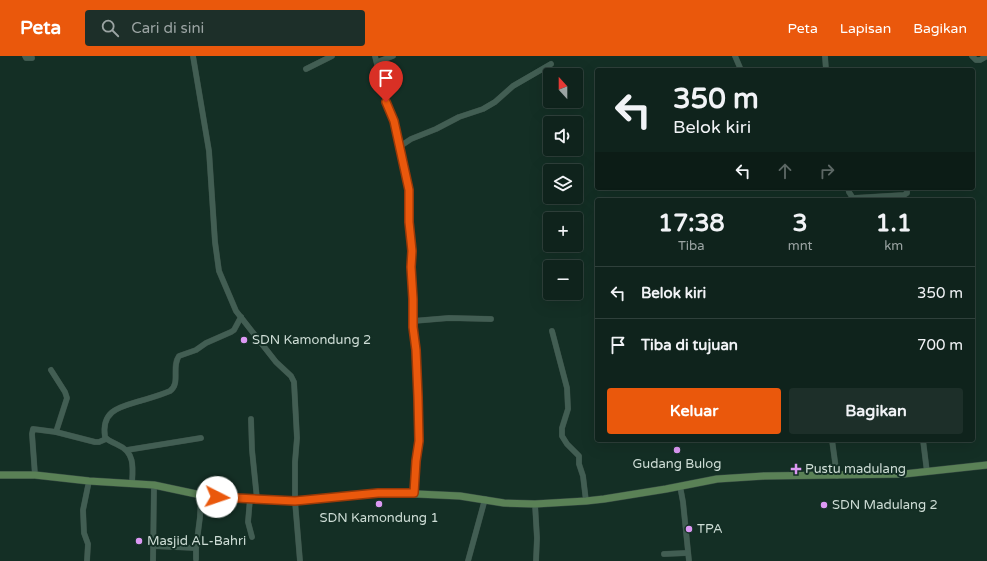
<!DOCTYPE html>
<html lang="id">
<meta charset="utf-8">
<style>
body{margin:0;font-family:"Varela Round",sans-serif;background:#1d2f29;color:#f1f3f6;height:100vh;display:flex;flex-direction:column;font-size:15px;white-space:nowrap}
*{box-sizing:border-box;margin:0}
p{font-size:13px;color:#9ba4a3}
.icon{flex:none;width:22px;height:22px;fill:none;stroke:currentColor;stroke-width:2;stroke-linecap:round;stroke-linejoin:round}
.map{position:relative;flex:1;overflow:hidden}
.sheet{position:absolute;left:595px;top:142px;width:380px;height:244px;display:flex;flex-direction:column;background:#0f231c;border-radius:4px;box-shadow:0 4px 16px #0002,0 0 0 1px #2f403b}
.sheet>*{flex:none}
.hud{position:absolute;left:595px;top:12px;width:380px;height:122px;border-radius:4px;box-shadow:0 4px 16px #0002,0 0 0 1px #2f403b;background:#0f231c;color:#f1f3f6;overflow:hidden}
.needle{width:26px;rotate:339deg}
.controls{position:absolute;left:543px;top:12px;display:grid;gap:8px}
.controls a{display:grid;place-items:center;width:40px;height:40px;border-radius:4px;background:#0f231c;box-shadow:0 4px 16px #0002,0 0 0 1px #2f403b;font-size:20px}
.pin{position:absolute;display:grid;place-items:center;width:34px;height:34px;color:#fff;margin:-41px -17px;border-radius:50% 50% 50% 0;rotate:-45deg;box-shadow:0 0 4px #0007}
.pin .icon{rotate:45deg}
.me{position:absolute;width:44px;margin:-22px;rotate:94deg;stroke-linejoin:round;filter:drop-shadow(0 0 3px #0008)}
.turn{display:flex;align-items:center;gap:14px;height:84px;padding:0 12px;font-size:18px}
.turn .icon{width:52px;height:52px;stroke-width:2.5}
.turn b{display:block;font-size:28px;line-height:34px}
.lanes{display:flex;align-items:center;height:38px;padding:0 12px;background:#0003;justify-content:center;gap:20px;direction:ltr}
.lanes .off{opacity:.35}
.eta{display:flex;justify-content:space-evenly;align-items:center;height:68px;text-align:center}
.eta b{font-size:24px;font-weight:800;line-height:28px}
.action{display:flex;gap:8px;margin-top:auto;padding:8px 12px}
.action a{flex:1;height:46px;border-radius:4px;background:#ea580c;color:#fff;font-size:16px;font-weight:800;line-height:46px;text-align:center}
.action a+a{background:#1d2f29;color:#f1f3f6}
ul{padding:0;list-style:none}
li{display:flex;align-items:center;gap:12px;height:52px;padding:0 12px;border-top:1px solid #2f403b}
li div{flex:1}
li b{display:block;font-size:15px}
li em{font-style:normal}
header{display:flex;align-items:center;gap:24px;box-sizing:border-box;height:56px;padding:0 20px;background:#ea580c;color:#fff}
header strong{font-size:19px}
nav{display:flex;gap:22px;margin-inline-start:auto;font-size:14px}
.search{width:280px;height:36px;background:#1d2f29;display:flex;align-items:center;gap:10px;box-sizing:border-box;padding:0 14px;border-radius:4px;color:#9ba4a3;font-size:15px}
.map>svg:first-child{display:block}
</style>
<header>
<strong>Peta</strong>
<div class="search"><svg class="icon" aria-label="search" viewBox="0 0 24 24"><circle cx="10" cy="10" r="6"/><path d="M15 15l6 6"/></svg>Cari di sini</div>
<nav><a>Peta</a><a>Lapisan</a><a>Bagikan</a></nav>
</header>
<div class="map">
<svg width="987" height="505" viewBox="0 0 987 505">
<rect width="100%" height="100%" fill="#142f25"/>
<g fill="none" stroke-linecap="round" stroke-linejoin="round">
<g stroke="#364a42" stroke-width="6">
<g id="minor">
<polyline points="25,0 26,2 32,2"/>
<polyline points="193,0 209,95 215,186 219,215 236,255 276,306 291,320 294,326 297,382 295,406 295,445 300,505"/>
<polyline points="375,0 388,54 393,65 409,134 409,166 412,195 411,211 413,243 413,271 416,294 418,341 419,385 415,410 414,437"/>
<polyline points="735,0 741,14"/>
<polyline points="825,0 826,14"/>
<polyline points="972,0 976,4 980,4 987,0"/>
<polyline points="377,6 393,0"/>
<polyline points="306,13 332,0"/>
<polyline points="399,91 411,83 436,73 459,61 483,53 495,46 513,30 551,8"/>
<polyline points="848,132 849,136 854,144"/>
<polyline points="854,142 904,139 907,137 907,132"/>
<polyline points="413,265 449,262 491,263"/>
<polyline points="552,275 567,332 568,353 562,372 562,380 567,388 579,400 579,408 583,420 586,445"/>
<polyline points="51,314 65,336 67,342 56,376"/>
<polyline points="251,363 252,394 257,443"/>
<polyline points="832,384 837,420"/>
<polyline points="923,384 927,416"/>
<polyline points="127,394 201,382"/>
<polyline points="35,419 32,378 33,373 56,376 95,386 99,386 106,383"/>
<path d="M 132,427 C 133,412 135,396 118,389 C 113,386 108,385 105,381 C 101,354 120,351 140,345 C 150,342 161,339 170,335 C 181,327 171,311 179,300 L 196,294 L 206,287 L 231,276 L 234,274 L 241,261"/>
<polyline points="680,430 683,446 689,505"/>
<polyline points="250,443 248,466 252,481"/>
<polyline points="535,448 537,482 536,505"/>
<polyline points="153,490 196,492 200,461 201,439"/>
<polyline points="664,498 687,497"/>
<polyline points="196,503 196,492"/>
<polyline points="87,505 88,488 84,477 83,454 89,425"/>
<polyline points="153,505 154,429"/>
<polyline points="468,505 485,443"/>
</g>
</g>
<g stroke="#364a42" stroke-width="8">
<polyline id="major" points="0,419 35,419 89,425 154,429 201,439 264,444 311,444 369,438 396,437 460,440 504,447 535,448 586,445 604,443 666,433 717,423 764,420 904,418 987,409"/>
</g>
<use href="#minor" stroke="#425e53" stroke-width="5.5"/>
<use href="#major" stroke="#5a8156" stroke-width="7"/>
</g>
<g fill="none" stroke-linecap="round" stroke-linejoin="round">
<g stroke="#983908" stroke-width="10">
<polyline id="route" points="217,441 295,445 378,437 414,437 416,405 419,385 418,341 416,294 413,271 413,243 411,211 412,195 409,166 409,134 394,65 386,46"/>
</g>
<use href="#route" stroke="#ea580c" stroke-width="7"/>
</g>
<g fill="#dc99f4" stroke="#142f25" stroke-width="1.5">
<circle cx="244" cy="284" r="4"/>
<circle cx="677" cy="394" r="4"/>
<path d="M794 407h4v4h4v4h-4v4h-4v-4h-4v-4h4z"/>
<circle cx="379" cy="448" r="4"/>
<circle cx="824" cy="449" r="4"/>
<circle cx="689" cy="473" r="4"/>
<circle cx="139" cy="485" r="4"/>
</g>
<g text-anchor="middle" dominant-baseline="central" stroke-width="4" stroke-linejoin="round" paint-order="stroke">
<g font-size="13" fill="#ceddd6" stroke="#142f25" text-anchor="start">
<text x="252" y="284">SDN Kamondung 2</text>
<text x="677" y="408" text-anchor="middle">Gudang Bulog</text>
<text x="805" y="413">Pustu madulang</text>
<text x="832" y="449">SDN Madulang 2</text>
<text x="379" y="462" text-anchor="middle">SDN Kamondung 1</text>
<text x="697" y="473">TPA</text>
<text x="147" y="485">Masjid AL-Bahri</text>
</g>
</g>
</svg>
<div class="controls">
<a><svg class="needle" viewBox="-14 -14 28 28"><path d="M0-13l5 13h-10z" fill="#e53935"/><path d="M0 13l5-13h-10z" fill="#9ba4a3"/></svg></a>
<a><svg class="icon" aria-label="sound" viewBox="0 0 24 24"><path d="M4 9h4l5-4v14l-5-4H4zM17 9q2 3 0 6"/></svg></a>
<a><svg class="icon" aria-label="layers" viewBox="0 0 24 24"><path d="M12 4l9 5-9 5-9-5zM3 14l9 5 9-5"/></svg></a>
<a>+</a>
<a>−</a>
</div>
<div class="pin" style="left:386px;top:46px;background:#d93025"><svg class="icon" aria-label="arrive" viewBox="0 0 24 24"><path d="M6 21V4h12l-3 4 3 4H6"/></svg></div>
<svg class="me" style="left:217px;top:441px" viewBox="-20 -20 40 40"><circle r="19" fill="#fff"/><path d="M0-13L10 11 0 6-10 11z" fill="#ea580c"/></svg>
<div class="hud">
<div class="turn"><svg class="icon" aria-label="left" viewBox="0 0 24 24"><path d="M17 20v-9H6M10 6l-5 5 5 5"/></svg><div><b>350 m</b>Belok kiri</div></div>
<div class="lanes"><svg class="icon" aria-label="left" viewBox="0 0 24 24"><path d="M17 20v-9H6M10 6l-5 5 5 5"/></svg><svg class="icon off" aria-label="ahead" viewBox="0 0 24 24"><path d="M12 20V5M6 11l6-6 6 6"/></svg><svg class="icon off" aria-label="right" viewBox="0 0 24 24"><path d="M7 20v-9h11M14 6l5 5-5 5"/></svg></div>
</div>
<section class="sheet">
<div class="eta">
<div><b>17:38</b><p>Tiba</p></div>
<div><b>3</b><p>mnt</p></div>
<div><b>1.1</b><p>km</p></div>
</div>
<ul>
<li><svg class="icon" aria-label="left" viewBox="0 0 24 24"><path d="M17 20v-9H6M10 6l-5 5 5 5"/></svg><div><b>Belok kiri</b></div><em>350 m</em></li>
<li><svg class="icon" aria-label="arrive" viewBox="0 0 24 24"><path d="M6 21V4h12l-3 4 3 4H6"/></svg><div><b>Tiba di tujuan</b></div><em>700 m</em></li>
</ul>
<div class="action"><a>Keluar</a><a>Bagikan</a></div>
</section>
</div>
